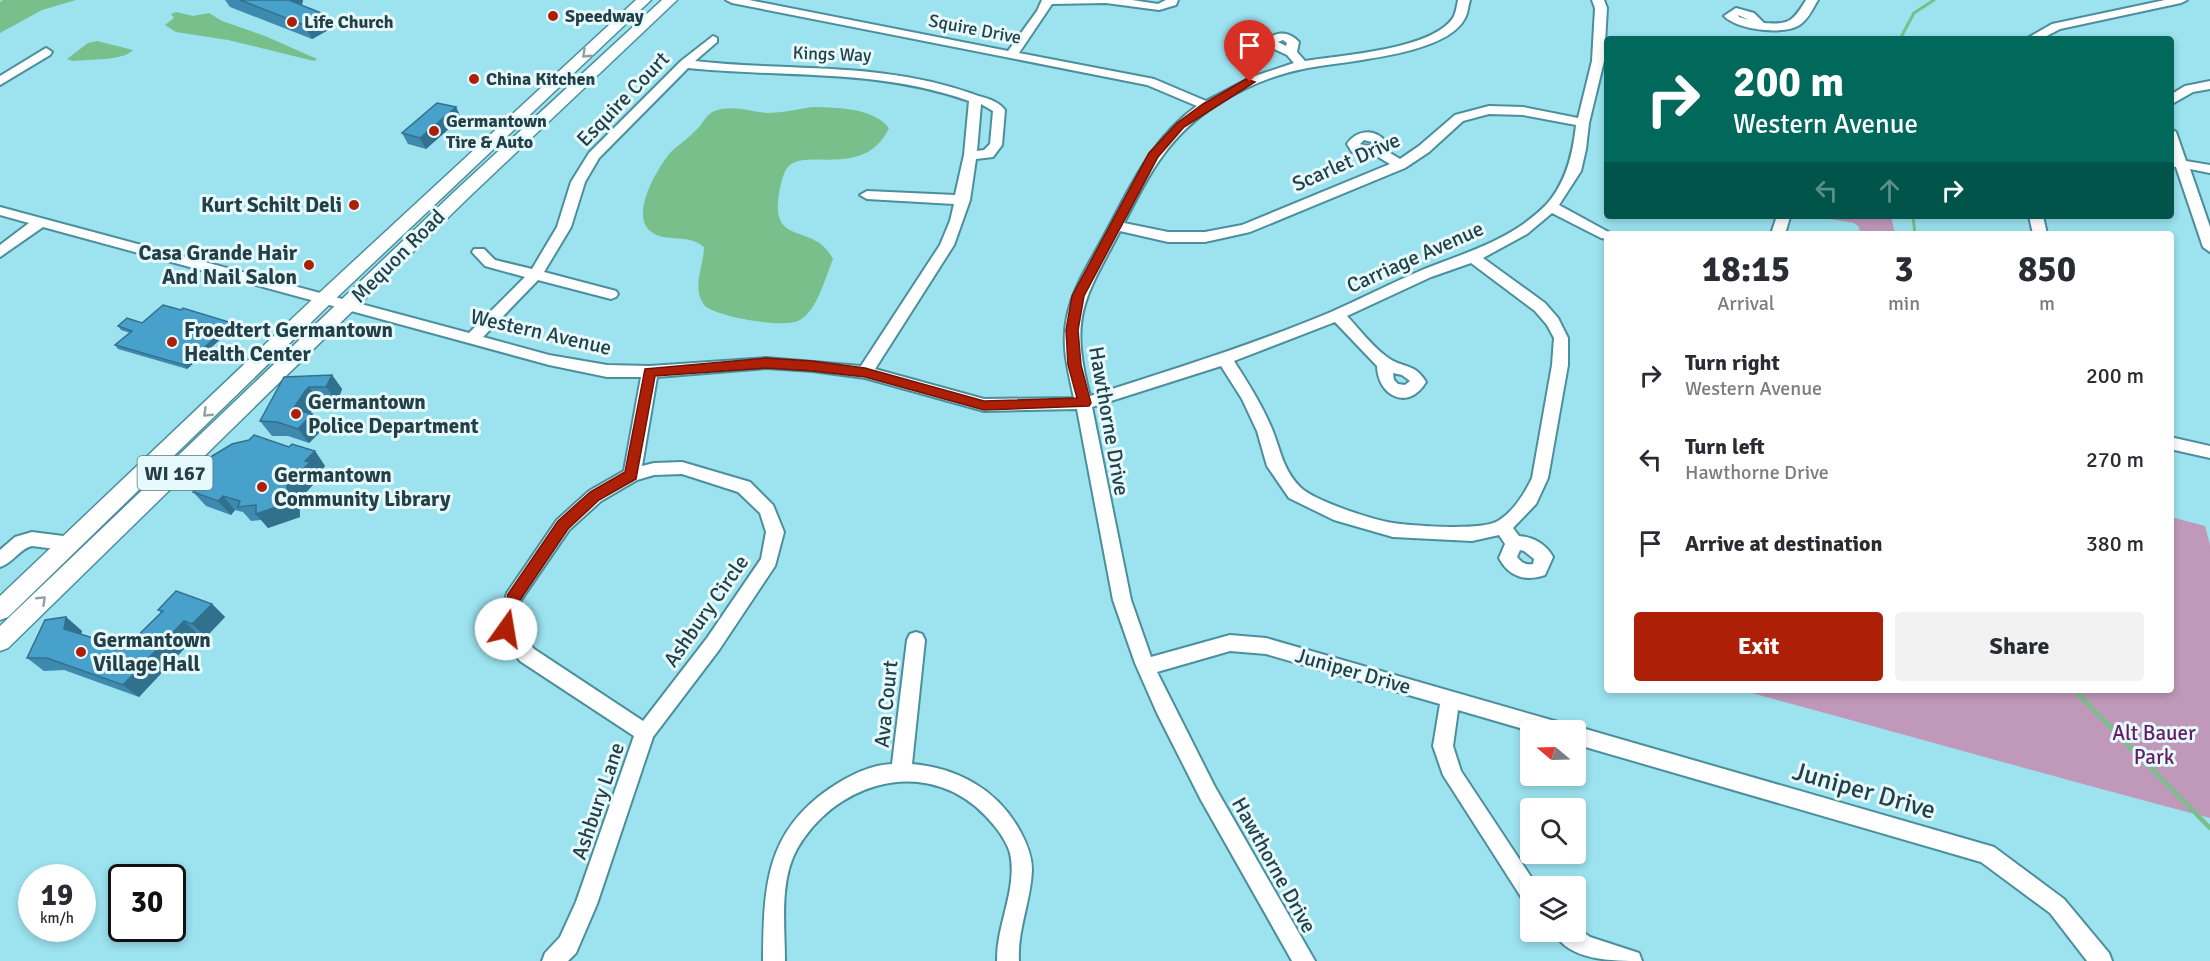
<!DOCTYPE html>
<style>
body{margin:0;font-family:Signika,sans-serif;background:#f2f2f3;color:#2b2b33;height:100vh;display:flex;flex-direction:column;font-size:22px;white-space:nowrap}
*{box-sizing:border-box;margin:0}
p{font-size:20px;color:#7c7c81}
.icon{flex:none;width:33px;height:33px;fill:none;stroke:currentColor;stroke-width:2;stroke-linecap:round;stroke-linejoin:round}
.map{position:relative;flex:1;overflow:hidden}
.details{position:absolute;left:1604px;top:231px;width:570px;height:462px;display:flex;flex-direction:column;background:#fff;border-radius:6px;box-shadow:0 3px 9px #0003}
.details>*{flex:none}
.top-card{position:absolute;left:1604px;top:36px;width:570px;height:183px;border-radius:6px;box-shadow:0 3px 9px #0003;background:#00695c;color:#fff;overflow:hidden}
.needle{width:39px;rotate:289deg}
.controls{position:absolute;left:1520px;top:720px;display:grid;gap:12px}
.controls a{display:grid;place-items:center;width:66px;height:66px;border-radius:6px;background:#fff;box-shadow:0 3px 9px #0003;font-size:30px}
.speed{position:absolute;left:18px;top:864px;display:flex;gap:12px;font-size:30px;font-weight:700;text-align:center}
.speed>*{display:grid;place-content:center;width:78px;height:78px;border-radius:50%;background:#fff;box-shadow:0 3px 9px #0003;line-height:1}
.speed small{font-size:15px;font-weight:400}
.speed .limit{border:3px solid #111;border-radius:9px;background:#fff;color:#111}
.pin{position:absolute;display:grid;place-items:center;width:51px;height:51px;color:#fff;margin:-62px -26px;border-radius:50% 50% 50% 0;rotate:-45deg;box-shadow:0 0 6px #0007}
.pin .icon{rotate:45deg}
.me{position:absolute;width:66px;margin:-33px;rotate:13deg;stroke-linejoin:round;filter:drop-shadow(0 0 4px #0008)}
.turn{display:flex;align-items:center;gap:21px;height:126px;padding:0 30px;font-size:27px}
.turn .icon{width:78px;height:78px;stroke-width:2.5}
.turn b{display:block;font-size:42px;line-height:51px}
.lanes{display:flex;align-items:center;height:57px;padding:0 30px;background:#0003;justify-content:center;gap:30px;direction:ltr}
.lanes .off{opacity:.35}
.eta{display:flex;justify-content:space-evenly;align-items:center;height:102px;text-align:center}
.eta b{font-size:36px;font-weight:700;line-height:42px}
.button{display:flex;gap:12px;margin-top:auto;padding:12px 30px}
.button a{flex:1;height:69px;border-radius:6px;background:#ae1f08;color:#fff;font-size:24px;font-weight:700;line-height:69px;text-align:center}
.button a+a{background:#f2f2f3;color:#2b2b33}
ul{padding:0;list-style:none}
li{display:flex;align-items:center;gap:18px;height:84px;padding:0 30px}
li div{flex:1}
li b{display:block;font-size:22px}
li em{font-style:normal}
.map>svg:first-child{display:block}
</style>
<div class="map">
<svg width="2210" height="961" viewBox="0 0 2210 961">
<rect width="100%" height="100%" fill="#9ce2ef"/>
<g fill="#c099ba">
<polygon points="1813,216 1891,216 1895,234 1860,234 1859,227 1854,223"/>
<path d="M 2171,517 L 2205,526 L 2210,545 L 2210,818 C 2053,777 1897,732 1740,690 L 2170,690 Z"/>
</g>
<g fill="#78bf8b">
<polygon points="3,0 76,0 42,10 0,33 0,2"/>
<polygon points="176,12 193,16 209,13 222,21 265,36 317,59 314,61 228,40 176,32 165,25 174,18 171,14"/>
<path d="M 97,41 L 133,50 C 124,61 88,59 73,61 L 67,59 L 88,43 Z"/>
<path d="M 813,107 C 837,108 872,107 889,128 C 865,180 804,147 788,167 C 783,173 782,181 780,188 C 767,250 814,220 833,259 C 825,278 818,309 800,320 C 785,329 718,317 705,306 C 703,304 699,296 699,293 C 696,279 704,262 704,247 C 686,232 663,244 649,230 C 631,212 658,167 671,152 C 679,144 688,139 695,131 C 707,121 704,112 722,109 C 737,106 752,112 767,113 C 782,113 798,109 813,107 Z"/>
</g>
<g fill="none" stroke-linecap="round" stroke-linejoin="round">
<g stroke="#78bf8b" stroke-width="3">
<polyline points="1900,39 1914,13 1934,0"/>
<polyline points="1913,216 1915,234"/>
</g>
<polyline stroke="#78bf8b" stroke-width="4.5" points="2074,690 2210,828"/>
<g stroke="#4b8f9c" stroke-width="4">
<g id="minor">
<path d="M 726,0 L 749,0 L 1008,51 L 1037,11 L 1042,0 L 1132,0 L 1158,4 L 1166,0 L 1178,0 L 1176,5 L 1159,10 L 1106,3 L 1052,4 L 1019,53 L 1154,79 L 1206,101 L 1252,77 L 1294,63 L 1287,55 L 1268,46 L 1267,40 C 1277,30 1290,32 1299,42 L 1297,52 L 1305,61 C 1342,55 1431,50 1453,18 C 1456,13 1457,5 1458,0 L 1470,0 C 1468,6 1468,13 1465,18 C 1447,56 1341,61 1303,69 C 1273,75 1245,87 1219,103 C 1169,135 1150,172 1124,223 L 1168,232 L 1205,232 L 1242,225 L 1390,164 L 1375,155 L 1352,152 L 1347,144 C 1356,130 1374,128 1385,141 L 1385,150 L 1400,159 L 1419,146 L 1455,115 L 1489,106 L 1523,107 L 1578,118 L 1592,61 L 1595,8 L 1592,0 L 1604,0 L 1607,8 L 1604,61 L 1589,123 L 1586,149 L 1581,171 L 1559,205 L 1612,234 L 1606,234 L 1606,239 L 1601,238 L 1552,213 L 1527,234 L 1483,258 L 1545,303 L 1558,318 L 1568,338 L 1568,365 L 1548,478 L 1536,504 L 1513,528 L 1519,536 C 1533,537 1546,544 1553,557 L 1545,575 C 1526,582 1509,577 1499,558 L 1505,544 L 1499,535 L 1472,541 L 1393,537 L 1334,520 L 1289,498 L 1267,466 L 1257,431 L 1242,399 L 1221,366 L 1092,407 L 1131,600 L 1151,657 L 1230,635 L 1266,638 L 1565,724 L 1567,730 L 1530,731 L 1458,710 L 1453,746 L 1461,771 L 1537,886 L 1530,886 L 1530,903 L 1523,900 L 1443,775 L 1433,746 L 1440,704 L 1266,654 L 1230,651 L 1157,672 L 1215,787 L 1315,961 L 1292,961 L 1201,800 L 1157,713 L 1135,663 L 1113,600 L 1077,409 L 984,411 L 865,378 L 812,371 L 766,368 L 657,377 L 642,466 L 654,463 L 682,462 L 750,482 L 773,505 L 784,532 L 775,566 L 719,650 L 653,737 L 597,904 L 576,953 L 568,961 L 542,961 L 545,953 L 560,937 L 576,902 L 634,736 L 520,661 L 497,629 L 507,593 L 557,520 L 589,491 L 624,471 L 641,377 L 607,377 L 549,365 L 43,227 L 0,257 L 0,245 L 29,223 L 0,215 L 0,207 L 469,333 L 525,277 L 485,266 L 472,252 L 474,249 L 484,249 L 495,260 L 532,269 L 557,227 L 571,182 L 589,153 L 681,61 L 713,36 L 717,38 L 717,42 L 695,61 C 791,72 880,61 973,94 C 986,99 996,99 1005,110 L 1002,145 L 993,157 L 976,159 L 970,200 L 954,245 L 875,369 L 984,399 L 1074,398 C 1068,371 1061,344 1067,317 C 1073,286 1091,261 1105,234 C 1131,186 1151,139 1197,106 L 1147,85 L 732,3 ZM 1283,40 L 1287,43 L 1286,46 L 1278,42 ZM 688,68 C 785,78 875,68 969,101 L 964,155 L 955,195 L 867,191 L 860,195 L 867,199 L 954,204 L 950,221 L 940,245 L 861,366 L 766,358 L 650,366 L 607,365 L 549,355 L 483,337 L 538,280 L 611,299 L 616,297 L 618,294 L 616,291 L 544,272 L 571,227 L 585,182 L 599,158 ZM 981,104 L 993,111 L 990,144 L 984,150 L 977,151 ZM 1489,114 L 1523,115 L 1576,125 C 1573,154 1566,183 1546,205 C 1513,239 1465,253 1422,270 C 1391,283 1361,299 1331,312 C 1252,345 1171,370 1090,396 C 1069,316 1084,300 1120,231 L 1168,242 L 1205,242 L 1250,232 L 1405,168 L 1429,152 L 1463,121 ZM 1364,140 L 1372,142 L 1372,146 L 1361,145 L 1360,144 ZM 1471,263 L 1535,311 L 1547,325 L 1554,338 L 1552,365 L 1532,478 C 1525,493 1513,512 1498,521 C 1482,531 1413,526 1393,523 C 1373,520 1314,501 1300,487 C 1282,468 1281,451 1272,429 C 1262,405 1248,383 1234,361 L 1335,322 L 1377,366 C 1378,397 1409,411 1426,382 C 1414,362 1403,369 1387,357 C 1372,346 1360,330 1347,316 L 1431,277 ZM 1393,373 L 1402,375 L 1410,381 L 1405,385 L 1398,384 L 1394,380 ZM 682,474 L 738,492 L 760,513 L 766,532 L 761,559 L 707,638 L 643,721 L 534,649 L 515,627 L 521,600 L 569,530 L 601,501 L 637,480 L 654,475 ZM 1520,550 L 1524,551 L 1534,559 L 1533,564 C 1525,565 1522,563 1517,557 Z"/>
<path d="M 1806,0 L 1818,0 C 1813,8 1809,18 1801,24 C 1786,36 1737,30 1724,16 L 1736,8 L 1754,13 L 1764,23 C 1790,25 1793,21 1806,0 ZM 1738,15 L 1749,20 L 1739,17 Z"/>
<polygon points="2165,0 2187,0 2181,3 2060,29 2041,39 2026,39 2052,24"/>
<polygon points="46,48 52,52 50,55 0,85 0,76"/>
<polygon points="2210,81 2210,89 2193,92 2170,105 2170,95 2185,86"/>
<polygon points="2170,128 2176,132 2186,161 2210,165 2210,173 2190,169 2210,227 2210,252 2203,247 2176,167 2170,166 2170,158 2173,158"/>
<polygon points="1777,216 1790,217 1785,234 1771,234"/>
<polygon points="2029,216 2043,216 2047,234 2033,234"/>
<polygon points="2170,437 2210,446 2210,458 2170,449"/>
<path d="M 32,532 L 71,537 L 77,539 L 80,544 L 77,549 L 71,551 L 32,546 C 19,549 13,563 0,567 L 0,550 L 15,537 Z"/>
<path d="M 916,632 L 922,634 L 925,640 L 912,764 C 958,768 998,790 1020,831 C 1027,844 1032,856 1032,870 C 1031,901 1017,930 1019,961 L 997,961 C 996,925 1018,889 1010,853 C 1005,836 989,818 975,806 C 916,758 834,785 797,849 C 779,881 785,926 785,961 L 763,961 C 764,889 764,834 829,789 C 848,776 869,765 892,764 L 907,640 L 910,634 Z"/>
<polygon points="1575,726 1994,847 2064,899 2109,953 2112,961 2087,961 2050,913 1981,862 1575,744 1575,730 1567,730"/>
<path d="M 1575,926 L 1590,937 L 1639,953 L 1642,961 C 1613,961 1568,961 1554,932 L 1575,932 Z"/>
</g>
</g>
<g stroke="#4b8f9c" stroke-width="3">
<g id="major">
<polygon points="636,0 651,0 331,303 8,617 0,620 0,596 317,295"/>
<polygon points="662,0 677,0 466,200 8,648 0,651 0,626 454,192"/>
</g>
</g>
<use href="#minor" fill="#fff" fill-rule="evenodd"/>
<use href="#major" fill="#fff" fill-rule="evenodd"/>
</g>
<g fill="#3e8aaf">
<polygon points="225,0 303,0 302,5 324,14 332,28 312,39 230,7"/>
<polygon points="456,107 461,118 426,149 408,144 402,133"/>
<polygon points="142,323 234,327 187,369 118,349 115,345 130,333 121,330 118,326"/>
<polygon points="332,375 342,389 337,402 320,401 316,405 310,414 312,414 323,429 309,443 288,436 272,436 260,421 284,377"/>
<polygon points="289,447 315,451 325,466 318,473 321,476 299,500 300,517 268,528 261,520 251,521 243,512 235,510 231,515 206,506 193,492"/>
<polygon points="212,604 225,617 206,637 198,634 139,697 64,670 44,671 27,658 66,617 82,631 81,634 125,648 161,612 158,610"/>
</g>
<g fill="#32718e">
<polygon points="292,0 303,0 299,16 291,1"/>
<polygon points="324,14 332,28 312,39 304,25"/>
<polygon points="456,107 461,118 426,149 420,138"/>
<polygon points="232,323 234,327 187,369 184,365"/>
<polygon points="332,375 342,389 337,402 326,387"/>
<polygon points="309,387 320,401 316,405 305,422 312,414 323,429 309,443 298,429 293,409 305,391"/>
<polygon points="315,451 325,466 318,473 321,476 299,500 300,517 268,528 256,514 287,486 305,461"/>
<polygon points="223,496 235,510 231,515 218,501"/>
<polygon points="212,604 225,617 206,637 192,624"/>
<polygon points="66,617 82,631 80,642 64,629"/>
<polygon points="184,621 198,634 139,697 123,685"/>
</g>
<g fill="#48a1cb" stroke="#32718e" stroke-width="1.5">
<polygon points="240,0 292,0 291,1 324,14 304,25"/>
<polygon points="437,103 456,107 420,138 402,133"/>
<polygon points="163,305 181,310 183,308 232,323 184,365 115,345 132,331 118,326 127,318 142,323"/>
<polygon points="332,375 326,387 309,387 305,391 293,409 312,414 298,429 277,422 260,421 284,377"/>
<polygon points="254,435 289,447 292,444 315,451 305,461 310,462 287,486 288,503 256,514 256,505 238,507 240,501 223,496 218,501 193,492 201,484 198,475 212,456 232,444 249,440"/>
<polygon points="176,591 212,604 192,624 184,621 123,685 47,658 27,658 45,620 66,617 64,629 125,648 163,611 158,610"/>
</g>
<defs><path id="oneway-chevron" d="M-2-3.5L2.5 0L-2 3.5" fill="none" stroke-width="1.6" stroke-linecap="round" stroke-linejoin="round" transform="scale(1.5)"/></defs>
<g stroke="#92a0a2">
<use href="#oneway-chevron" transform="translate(586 54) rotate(137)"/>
<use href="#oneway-chevron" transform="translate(207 413) rotate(136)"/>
<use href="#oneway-chevron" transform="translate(42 600) rotate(-44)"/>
</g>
<polygon fill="#ae1f08" stroke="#711405" stroke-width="1.5" points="1246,79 1255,82 1184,127 1158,157 1084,296 1078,330 1081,365 1091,403 1089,406 984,410 865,377 812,371 766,368 655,376 636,479 599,500 568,529 520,600 512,634 506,635 501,634 499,629 508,594 558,521 590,492 625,472 645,369 766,358 812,361 865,368 984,401 1077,398 1068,365 1066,330 1072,296 1149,153 1177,123 1203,104"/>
<g fill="#ae1f08" stroke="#e6fafe" stroke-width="2">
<circle cx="553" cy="16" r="6"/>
<circle cx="292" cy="22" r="6"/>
<circle cx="474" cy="79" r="6"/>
<circle cx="434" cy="131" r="6"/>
<circle cx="354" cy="205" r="6"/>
<circle cx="309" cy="265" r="6"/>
<circle cx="172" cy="342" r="6"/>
<circle cx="296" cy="414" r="6"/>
<circle cx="262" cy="487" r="6"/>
<circle cx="81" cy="652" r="6"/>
</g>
<g text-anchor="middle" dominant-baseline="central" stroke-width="6" stroke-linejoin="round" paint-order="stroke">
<g font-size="18" font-weight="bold" fill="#244046" stroke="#e6fafe" text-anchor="start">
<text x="565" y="16">Speedway</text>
<text x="304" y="22">Life Church</text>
<text x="486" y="79">China Kitchen</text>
<text x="446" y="121">Germantown<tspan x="446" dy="21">Tire &amp; Auto</tspan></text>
</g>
<g font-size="18" fill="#244046" stroke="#e6fafe">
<text transform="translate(975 29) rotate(11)">Squire Drive</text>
<text transform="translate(832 54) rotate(2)">Kings Way</text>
</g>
<rect fill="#e6fafe" stroke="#5e787d" stroke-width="1.5" x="137.5" y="456" width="75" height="34" rx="4.5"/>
<g font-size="20" font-weight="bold" fill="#244046">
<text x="175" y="473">WI 167</text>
</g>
<g font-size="21" fill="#244046" stroke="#e6fafe">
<text transform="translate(623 99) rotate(-46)">Esquire Court</text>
<text transform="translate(1346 162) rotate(-24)">Scarlet Drive</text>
<text transform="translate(398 256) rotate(-45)">Mequon Road</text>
<text transform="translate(1415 257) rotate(-24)">Carriage Avenue</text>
<text transform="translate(541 332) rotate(13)">Western Avenue</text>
<text transform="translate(1109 421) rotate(80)">Hawthorne Drive</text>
<text transform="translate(706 611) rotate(-55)">Ashbury Circle</text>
<text transform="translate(1353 671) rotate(16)">Juniper Drive</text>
<text transform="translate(886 704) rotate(-84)">Ava Court</text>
<text transform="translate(598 801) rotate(-71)">Ashbury Lane</text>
<text transform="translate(1274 865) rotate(61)">Hawthorne Drive</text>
</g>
<g font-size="21" font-weight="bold" fill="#244046" stroke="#e6fafe" text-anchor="start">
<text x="342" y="205" text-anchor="end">Kurt Schilt Deli</text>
<text x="297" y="253" text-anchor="end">Casa Grande Hair<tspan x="297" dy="24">And Nail Salon</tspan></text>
<text x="184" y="330">Froedtert Germantown<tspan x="184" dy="24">Health Center</tspan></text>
<text x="308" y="402">Germantown<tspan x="308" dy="24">Police Department</tspan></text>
<text x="274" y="475">Germantown<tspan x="274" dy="24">Community Library</tspan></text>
<text x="93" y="640">Germantown<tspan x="93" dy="24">Village Hall</tspan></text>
</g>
<g font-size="21" fill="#661c60" stroke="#e6fafe">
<text x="2154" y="733">Alt Bauer<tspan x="2154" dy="24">Park</tspan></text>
</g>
<g font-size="26" fill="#244046" stroke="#e6fafe">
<text transform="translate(1864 791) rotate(16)">Juniper Drive</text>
</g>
</g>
</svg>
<div class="controls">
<a><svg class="needle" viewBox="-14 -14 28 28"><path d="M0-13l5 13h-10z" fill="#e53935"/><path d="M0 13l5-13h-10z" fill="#7c7c81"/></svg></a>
<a><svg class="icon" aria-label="search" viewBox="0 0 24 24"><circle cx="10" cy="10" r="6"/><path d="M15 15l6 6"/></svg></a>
<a><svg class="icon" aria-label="layers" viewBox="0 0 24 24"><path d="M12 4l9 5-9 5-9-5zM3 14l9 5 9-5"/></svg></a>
</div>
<div class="speed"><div>19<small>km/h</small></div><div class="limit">30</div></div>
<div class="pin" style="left:1250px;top:82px;background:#d93025"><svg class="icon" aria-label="arrive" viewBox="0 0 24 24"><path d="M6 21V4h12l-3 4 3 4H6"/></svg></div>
<svg class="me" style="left:506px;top:629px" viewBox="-20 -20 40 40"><circle r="19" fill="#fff"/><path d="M0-13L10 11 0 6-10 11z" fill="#ae1f08"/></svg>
<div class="top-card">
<div class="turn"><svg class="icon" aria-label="right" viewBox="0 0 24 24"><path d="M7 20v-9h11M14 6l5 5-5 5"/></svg><div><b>200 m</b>Western Avenue</div></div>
<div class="lanes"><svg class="icon off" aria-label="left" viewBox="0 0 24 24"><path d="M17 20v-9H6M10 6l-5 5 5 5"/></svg><svg class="icon off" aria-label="ahead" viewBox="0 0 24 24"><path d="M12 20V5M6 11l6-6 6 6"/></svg><svg class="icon" aria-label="right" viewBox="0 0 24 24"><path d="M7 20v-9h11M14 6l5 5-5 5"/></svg></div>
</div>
<section class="details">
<div class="eta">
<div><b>18:15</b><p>Arrival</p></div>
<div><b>3</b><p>min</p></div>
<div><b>850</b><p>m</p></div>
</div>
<ul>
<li><svg class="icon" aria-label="right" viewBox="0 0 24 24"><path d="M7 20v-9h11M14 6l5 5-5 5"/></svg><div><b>Turn right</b><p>Western Avenue</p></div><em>200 m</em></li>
<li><svg class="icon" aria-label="left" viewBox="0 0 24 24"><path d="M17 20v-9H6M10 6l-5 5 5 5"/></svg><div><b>Turn left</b><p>Hawthorne Drive</p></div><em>270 m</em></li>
<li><svg class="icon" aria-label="arrive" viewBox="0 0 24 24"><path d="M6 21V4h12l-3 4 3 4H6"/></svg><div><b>Arrive at destination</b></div><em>380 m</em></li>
</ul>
<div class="button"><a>Exit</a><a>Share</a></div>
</section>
</div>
